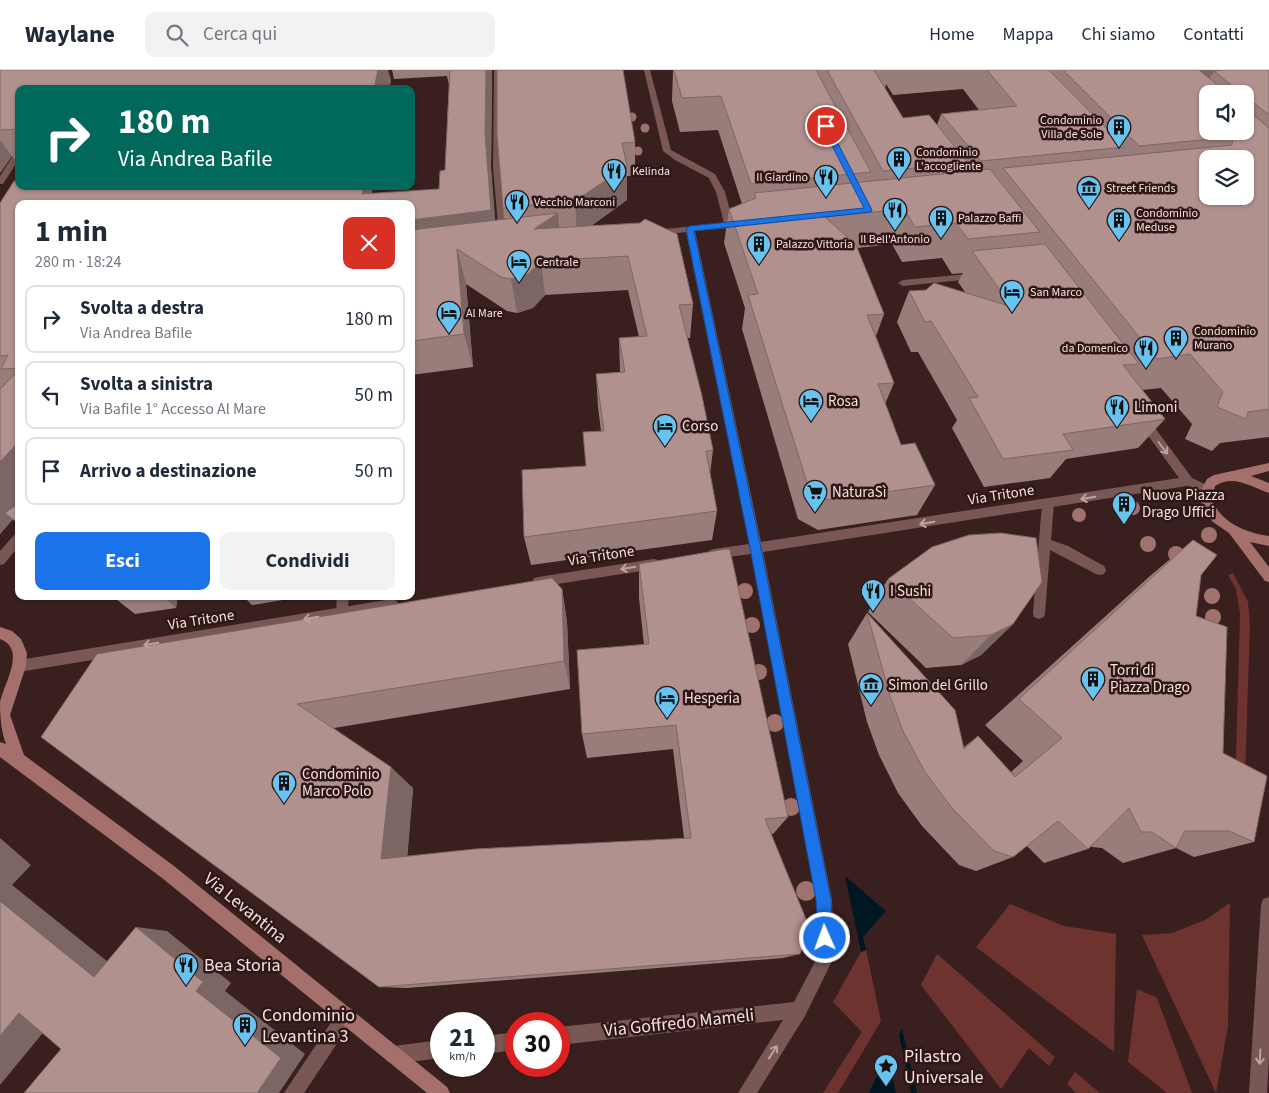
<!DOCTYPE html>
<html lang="it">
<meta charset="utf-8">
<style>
body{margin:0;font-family:"Source Sans 3",sans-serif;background:#f2f2f3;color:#1f2937;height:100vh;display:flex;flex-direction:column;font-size:19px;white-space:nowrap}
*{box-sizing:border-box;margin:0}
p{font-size:16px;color:#747a83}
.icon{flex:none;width:28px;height:28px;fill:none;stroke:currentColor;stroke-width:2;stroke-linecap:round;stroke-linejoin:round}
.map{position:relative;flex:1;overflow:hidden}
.drawer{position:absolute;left:15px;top:130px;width:400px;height:400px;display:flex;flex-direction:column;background:#fff;border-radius:10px;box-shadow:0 1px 4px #0004}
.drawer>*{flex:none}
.banner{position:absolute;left:15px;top:15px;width:400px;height:105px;border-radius:10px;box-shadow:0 1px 4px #0004;background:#00695c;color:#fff;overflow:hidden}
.tools{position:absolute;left:1199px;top:15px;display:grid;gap:10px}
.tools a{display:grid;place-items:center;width:55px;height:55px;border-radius:10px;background:#fff;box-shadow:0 1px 4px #0004;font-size:25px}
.speed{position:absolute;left:430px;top:942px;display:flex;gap:10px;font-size:25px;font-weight:700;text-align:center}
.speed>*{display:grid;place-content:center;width:65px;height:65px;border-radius:50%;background:#fff;box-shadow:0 1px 4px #0004;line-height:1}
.speed small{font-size:12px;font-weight:400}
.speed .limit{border:8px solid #d22;background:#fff;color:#111}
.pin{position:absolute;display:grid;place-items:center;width:42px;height:42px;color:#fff;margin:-21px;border:2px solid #fff;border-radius:50%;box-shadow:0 1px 5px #0007}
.me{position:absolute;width:55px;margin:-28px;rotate:358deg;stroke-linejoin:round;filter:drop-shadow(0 0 4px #0008)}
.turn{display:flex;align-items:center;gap:18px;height:105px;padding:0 20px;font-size:22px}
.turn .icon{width:65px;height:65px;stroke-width:2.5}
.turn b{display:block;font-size:35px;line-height:42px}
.round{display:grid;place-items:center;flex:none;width:52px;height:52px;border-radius:10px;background:#f2f2f3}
.summary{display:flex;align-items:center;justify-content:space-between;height:85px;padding:0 20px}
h1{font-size:30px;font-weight:700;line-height:38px}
.primary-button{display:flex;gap:10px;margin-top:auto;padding:10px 20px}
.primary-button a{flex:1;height:58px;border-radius:10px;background:#1a73e8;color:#fff;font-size:20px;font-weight:700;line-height:58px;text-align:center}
.primary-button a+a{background:#f2f2f3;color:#1f2937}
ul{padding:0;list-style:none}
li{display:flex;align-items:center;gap:15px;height:68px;margin:0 10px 8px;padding:0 10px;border:2px solid #e0e1e3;border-radius:10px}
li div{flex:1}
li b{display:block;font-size:19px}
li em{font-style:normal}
header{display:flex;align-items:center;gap:30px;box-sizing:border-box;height:70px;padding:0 25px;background:#fff;border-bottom:1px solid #e0e1e3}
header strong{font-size:24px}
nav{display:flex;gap:28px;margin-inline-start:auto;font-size:18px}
.search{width:350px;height:45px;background:#f2f2f3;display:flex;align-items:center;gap:12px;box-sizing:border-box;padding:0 18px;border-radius:10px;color:#747a83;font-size:19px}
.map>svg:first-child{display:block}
</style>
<header>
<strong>Waylane</strong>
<div class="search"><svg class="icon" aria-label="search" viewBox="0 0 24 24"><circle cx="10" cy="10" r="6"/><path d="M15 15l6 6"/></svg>Cerca qui</div>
<nav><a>Home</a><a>Mappa</a><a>Chi siamo</a><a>Contatti</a></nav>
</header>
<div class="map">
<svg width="1269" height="1023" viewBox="0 0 1269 1023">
<rect width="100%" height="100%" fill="#39201f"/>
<g fill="#6e322f">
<polygon points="1233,503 1248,532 1250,555 1245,706 1235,720 1240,544 1236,519 1228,505"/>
<polygon points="1230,833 1228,956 1216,1023 1142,865 1172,863 1205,850"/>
<polygon points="1010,834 1064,856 1116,864 1114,982 976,877"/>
<polygon points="866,880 881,951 838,1023 823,1023 862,962 833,932 861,882"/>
<polygon points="937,884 1055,987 1049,996 1029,978 1001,1019 921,915"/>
<polygon points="1137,919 1157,928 1192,1023 1167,1023 1128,992"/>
<polygon points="1075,1002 1100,1023 1076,1023 1067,1014"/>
</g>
<g fill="#001621">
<polygon points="845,806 886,841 863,867 866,880 861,882"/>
<polygon points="902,958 917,1023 911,1023 899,965"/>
<polygon points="887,984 896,1023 869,1023"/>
</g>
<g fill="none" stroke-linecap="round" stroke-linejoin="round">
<g fill="#785754" fill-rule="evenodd">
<polygon points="494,0 500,0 501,98 507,166 503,169 499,166 493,98"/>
<polygon points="978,203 981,204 981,208 903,216 898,213 903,210"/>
<polygon points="1048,429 1052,431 1054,434 1051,470 1068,476 1104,496 1106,500 1104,504 1100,505 1096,504 1050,480 1045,543 1044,547 1039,549 1034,547 1033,543 1042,434 1044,431"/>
<polygon points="337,526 349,526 347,547 342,549 337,547 336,543"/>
<polygon points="1269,827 1269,986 1267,1023 1249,1023 1261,835 1263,829"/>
<polygon points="346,936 352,939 355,945 352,951 304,1023 284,1023 340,939"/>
</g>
<g fill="#785754" fill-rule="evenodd">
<polygon points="644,0 650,0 671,80 715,104 725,122 733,152 742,151 746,154 742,157 695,161 761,472 1179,408 1139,353 1138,350 1143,346 1147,347 1192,408 1211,417 1213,420 1207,425 1187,416 763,482 832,830 834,887 805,946 757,1023 738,1023 783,950 559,975 559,957 794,932 818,886 816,830 751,484 714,489 710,488 708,484 710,480 714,479 749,474 686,162 655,166 651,163 655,160 724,153 716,122 709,108 675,90 663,81"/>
<polygon points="16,81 19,81 19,89 3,114 0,114 0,106"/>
<polygon points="19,462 19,476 4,494 0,495 0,481 15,464"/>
<polygon points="654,489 658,490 660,494 658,498 654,499 538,517 534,516 532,512 534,508 538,507"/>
<polygon points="392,529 397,531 398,535 397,539 392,541 19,602 14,600 12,596 14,592 19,590"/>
<polygon points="516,962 516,980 484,984 484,966"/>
<polygon points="441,970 441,988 393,994 387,991 384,985 387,979 393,976"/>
</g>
<g fill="#a5706c" fill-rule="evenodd">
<path d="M 1269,393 L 1269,401 L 1251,406 L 1269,413 L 1269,423 C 1251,417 1233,404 1215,416 L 1212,430 C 1221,453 1247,463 1269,466 L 1269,476 L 1250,472 L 1269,497 L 1269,512 L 1265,511 L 1229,463 L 1213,452 L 1204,440 L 1200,430 L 1201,420 L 1207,409 L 1214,405 Z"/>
<path d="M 0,557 L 12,561 L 21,569 L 27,583 L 26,596 L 10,645 L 24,685 L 174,796 L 447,1017 L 450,1023 L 427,1023 L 162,808 L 0,687 L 0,672 L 6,674 C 1,661 0,646 0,632 C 4,613 27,579 0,569 Z"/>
</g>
</g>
<g fill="#a0716d">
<circle cx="632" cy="47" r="4.5"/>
<circle cx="645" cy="58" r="4.5"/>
<circle cx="638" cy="81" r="4.5"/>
<circle cx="1133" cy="438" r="7"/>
<circle cx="1079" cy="445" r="7"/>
<circle cx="1209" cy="465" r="8"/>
<circle cx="1148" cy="474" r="8"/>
<circle cx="1176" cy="484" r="8"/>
<circle cx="745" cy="521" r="8"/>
<circle cx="1212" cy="526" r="8"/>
<circle cx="1213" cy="547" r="8"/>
<circle cx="752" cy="555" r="8"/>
<circle cx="759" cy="602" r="8"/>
<circle cx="775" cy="653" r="9"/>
<circle cx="791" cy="737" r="9"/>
<circle cx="806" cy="821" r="10"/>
</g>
<g fill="#987d7a" fill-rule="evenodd">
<polygon points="0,0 391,10 389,19 19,19 19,94 18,94 12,86 0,103"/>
<polygon points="392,0 492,0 491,98 495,150 504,149 503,138 497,64 635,72 635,106 627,106 627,130 591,156 693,234 690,268 687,268 713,380 710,404 717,441 712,470 531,495 524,467 586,396 601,361 598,337 596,304 620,302 619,268 639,267 628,220 545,225 533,238 517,243 507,241 466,214 473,297 411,305 411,134 19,134 19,454 13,449 0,464 0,133 19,116 373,116 371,124 439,119 445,100 449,15 447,6 394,9"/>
<path d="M 673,0 L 1269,0 L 1269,367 L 1220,373 L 1212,381 L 1185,369 L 1192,354 L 1161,318 L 1142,320 L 1165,349 L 1138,378 L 1066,389 L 1050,408 L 984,417 L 952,358 L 957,350 L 918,282 L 911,282 L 897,252 L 909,221 L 965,222 L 958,212 L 963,203 L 952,204 L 942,188 L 902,192 L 892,174 L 857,178 L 884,244 L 876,266 L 894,313 L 885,334 L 901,375 L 935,415 L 917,445 L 818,460 L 798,449 L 742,259 L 745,238 L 724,173 L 729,139 L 742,134 L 718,60 L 680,62 L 672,31 ZM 886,14 L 893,25 L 963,19 L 979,40 L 941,44 L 937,55 L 903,48 L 885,19 ZM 1208,24 L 1245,24 L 1245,61 Z"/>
<polygon points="1193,470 1201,505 1196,546 1223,683 1254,772 1194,787 1176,778 1123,793 1102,778 1092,777 1091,776 1088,779 1044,793 1027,776 1013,787 976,801 959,795 922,756 898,723 879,685 867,652 848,574 867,543 964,677 978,666 1011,702 1023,691 985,655 1150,506"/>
<polygon points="639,494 788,747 773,764 771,764 800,884 783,888 407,918 379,917 41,667 562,519 567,552 570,619 334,658 413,718 407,787 684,768 673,679 587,688 582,664 644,575 639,528"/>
<polygon points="888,509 1013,554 981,585 961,595 926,598 868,542"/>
<polygon points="112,526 178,526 176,538 135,544"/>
<polygon points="243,526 307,526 252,535"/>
</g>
<g fill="#7c6663">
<polygon points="378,0 388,0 391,10 389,19 374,19"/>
<polygon points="486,0 492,0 491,98 497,174 411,185 411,150 491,140 485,64"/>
<polygon points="1201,0 1223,0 1214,1 1198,26 1184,28"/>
<polygon points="0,70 12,86 0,103"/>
<polygon points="627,96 627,130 577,165 575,131"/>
<polygon points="355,116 373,116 370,133"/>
<polygon points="558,143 561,177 534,159"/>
<polygon points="457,179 466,214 473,297 464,264"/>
<polygon points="541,191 545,225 533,238 517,243 511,209"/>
<polygon points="19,371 19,442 0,464 0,392"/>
<polygon points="562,519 567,552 570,619 564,591"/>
<polygon points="162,526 178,526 176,538"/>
<polygon points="1013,554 981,585 961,595 991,565"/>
<polygon points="391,697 413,718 406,803 381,789"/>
<polygon points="0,768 31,795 12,815 128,908 94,907 0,831"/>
<polygon points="136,857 167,861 231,913 225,921 305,984 279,1023 257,1023 196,921"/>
<polygon points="60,942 0,1015 0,966 19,943"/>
</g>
<g fill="#b1918e" stroke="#7c6663" fill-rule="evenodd">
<polygon points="0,0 378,0 374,19 19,19 19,59 0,60"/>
<polygon points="450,0 486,0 485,64 491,140 411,150 411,134 19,134 19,298 1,299 8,285 0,286 0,133 14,111 17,111 19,108 19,116 364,116 362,124 439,119 440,101 445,100"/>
<polygon points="497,0 623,0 635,72 622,73 627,96 575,131 503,138 497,64"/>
<polygon points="674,0 816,0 871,102 751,114 721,26 682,28"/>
<polygon points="827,0 874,0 903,48 929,45 968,93 883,101"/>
<polygon points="987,0 1049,0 1125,77 981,91 941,44 1017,36"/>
<path d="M 1063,0 L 1199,0 L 1229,24 L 1232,23 L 1231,15 L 1214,1 L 1221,0 L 1269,0 L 1269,45 L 1245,26 L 1245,24 L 1208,24 L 1208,61 L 1245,61 L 1245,38 L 1269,58 L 1269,339 L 1248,342 L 1246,349 L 1217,337 L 1223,322 L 1190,284 L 1157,289 L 1003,98 L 1232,75 L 1233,67 L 1139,76 ZM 1208,89 L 1245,89 L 1245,126 L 1208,126 Z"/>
<polygon points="990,99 1040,162 968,169 956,153 915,157 904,139 825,147 856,175 884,244 867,245 894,313 878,314 901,375 915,373 935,415 829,430 809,419 748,225 758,224 729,139 756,128 754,123"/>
<polygon points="558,143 534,159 640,153 645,149 677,164 693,234 679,235 702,326 713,380 706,381 717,441 524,467 522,400 586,396 583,362 604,361 596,304 625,302 619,268 647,266 628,186 541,191 528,204 511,209 501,207 457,179 464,264 411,271 411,160"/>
<polygon points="1045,174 1139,294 1123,295 1165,349 1063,364 1073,380 1003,389 969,328 978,327 931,251 925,252 909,221 926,220 934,213 1012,237 972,181"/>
<polygon points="19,300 19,371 0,392 0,319"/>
<polygon points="19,433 19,454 5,443"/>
<polygon points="1001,463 1036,468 1042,512 1013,554 991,565 953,568 888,509 932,477 969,465"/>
<polygon points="1193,470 1217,485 1201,505 1196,546 1227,557 1223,683 1267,706 1254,772 1229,761 1185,761 1176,778 1152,762 1141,762 1129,738 1088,779 1058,751 1013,787 994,781 952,738 925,702 903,661 890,626 867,543 955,640 964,679 978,666 1015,707 1062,668 1019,629"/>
<polygon points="726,479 730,480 788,747 765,749 808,854 809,865 800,884 379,917 41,667 97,584 552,508 562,519 564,591 297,634 391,697 381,789 475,779 691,768 676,655 582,664 577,580 649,574 639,494"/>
<polygon points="0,831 94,907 136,857 203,912 196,921 281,988 257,1023 24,1023 61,979 19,943 0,966"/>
</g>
<defs><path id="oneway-shaft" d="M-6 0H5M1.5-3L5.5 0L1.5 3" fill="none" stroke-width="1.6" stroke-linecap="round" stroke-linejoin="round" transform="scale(1.25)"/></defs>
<g stroke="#bca3a1">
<use href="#oneway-shaft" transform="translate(1163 378) rotate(53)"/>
<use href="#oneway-shaft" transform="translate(1088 428) rotate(171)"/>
<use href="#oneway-shaft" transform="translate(927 453) rotate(171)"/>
<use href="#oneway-shaft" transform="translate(628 498) rotate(171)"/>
<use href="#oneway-shaft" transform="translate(311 548) rotate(171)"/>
<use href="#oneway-shaft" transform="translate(151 574) rotate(171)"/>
<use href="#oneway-shaft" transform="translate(773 982) rotate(-58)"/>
<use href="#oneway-shaft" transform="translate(1260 987) rotate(93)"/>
</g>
<polygon fill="#1a73e8" stroke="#114b97" points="826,54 829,56 872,140 871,142 694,161 761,478 831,830 833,868 831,873 825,876 820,873 818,868 816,830 750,478 686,159 690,156 864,138 822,56"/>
<defs>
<g id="building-pin" transform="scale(1.25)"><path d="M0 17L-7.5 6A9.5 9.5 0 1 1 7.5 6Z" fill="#67c4f0" stroke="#2f1715"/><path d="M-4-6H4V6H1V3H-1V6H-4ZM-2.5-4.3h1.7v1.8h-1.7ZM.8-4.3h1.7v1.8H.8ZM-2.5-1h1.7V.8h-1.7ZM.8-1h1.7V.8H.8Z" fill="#111"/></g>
<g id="restaurant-pin" transform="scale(1.25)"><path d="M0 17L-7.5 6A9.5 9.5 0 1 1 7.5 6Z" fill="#67c4f0" stroke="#2f1715"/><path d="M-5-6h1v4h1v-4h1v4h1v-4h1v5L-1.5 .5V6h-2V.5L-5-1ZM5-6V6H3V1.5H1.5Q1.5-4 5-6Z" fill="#111"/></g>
<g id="museum-pin" transform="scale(1.25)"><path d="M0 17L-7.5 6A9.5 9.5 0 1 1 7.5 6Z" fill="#67c4f0" stroke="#2f1715"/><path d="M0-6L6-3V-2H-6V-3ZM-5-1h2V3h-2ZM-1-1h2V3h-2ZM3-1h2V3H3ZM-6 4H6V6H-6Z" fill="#111"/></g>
<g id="hotel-pin" transform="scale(1.25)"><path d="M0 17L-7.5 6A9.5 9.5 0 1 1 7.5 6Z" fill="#67c4f0" stroke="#2f1715"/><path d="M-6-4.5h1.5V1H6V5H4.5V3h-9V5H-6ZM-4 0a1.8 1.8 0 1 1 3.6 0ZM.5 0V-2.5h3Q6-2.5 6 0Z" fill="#111"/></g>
<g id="supermarket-pin" transform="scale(1.25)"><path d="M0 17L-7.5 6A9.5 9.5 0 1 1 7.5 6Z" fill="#67c4f0" stroke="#2f1715"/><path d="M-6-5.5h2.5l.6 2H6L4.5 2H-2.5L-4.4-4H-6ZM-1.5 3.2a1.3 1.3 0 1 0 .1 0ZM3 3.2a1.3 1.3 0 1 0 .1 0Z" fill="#111"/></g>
<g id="sight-pin" transform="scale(1.25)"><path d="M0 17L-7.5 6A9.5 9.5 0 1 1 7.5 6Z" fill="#67c4f0" stroke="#2f1715"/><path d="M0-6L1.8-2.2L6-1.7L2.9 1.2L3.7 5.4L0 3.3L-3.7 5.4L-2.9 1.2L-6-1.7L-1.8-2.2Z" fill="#111"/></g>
</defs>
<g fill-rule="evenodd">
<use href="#building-pin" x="1119" y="57"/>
<use href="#building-pin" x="899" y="89"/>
<use href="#restaurant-pin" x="614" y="101"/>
<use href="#restaurant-pin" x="826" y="107"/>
<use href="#museum-pin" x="1089" y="118"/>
<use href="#restaurant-pin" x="517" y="132"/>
<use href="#restaurant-pin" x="895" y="140"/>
<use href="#building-pin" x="941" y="148"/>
<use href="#building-pin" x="1119" y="150"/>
<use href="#building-pin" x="759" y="174"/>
<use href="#hotel-pin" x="519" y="192"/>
<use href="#hotel-pin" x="1012" y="222"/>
<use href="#hotel-pin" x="449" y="243"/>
<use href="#building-pin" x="1176" y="268"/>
<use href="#restaurant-pin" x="1146" y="278"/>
<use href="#hotel-pin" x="811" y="331"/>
<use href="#restaurant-pin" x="1117" y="337"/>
<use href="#hotel-pin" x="665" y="356"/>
<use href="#supermarket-pin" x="815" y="422"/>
<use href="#building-pin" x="1124" y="434"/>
<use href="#restaurant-pin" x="873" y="521"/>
<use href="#building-pin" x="1093" y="609"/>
<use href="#museum-pin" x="871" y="615"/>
<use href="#hotel-pin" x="667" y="628"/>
<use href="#building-pin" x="284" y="713"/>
<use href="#restaurant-pin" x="186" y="895"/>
<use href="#building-pin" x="245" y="955"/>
<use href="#sight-pin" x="886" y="996"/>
</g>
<g text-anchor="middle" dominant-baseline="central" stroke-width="5" stroke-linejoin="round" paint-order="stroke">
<g font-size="12" fill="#f4e2e0" stroke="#2f1715" text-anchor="start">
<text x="1102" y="50" text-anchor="end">Condominio<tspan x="1102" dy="14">Villa de Sole</tspan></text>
<text x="916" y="82">Condominio<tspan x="916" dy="14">L'accogliente</tspan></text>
<text x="632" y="101">Kelinda</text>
<text x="808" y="107" text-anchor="end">Il Giardino</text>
<text x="1106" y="118">Street Friends</text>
<text x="534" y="132">Vecchio Marconi</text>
<text x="1136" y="143">Condominio<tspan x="1136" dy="14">Meduse</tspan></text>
<text x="958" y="148">Palazzo Baffi</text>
<text x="895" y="169" text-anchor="middle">Il Bell'Antonio</text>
<text x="776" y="174">Palazzo Vittoria</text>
<text x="536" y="192">Centrale</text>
<text x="1030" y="222">San Marco</text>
<text x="466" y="243">Al Mare</text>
<text x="1194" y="261">Condominio<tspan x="1194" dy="14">Murano</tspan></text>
<text x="1128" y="278" text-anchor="end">da Domenico</text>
</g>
<g font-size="15" fill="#f4e2e0" stroke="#2f1715" text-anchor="start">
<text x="828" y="331">Rosa</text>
<text x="1134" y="337">Limoni</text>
<text x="682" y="356">Corso</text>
<text x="832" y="422">NaturaSì</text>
<text x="1142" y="425">Nuova Piazza<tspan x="1142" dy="17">Drago Uffici</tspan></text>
<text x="890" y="521">I Sushi</text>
<text x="1110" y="600">Torri di<tspan x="1110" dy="17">Piazza Drago</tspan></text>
<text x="888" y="615">Simon del Grillo</text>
<text x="684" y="628">Hesperia</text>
<text x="302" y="704">Condominio<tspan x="302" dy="17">Marco Polo</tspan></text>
</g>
<g font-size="15" fill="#f4e2e0" stroke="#2f1715">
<text transform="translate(1001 425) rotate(-9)">Via Tritone</text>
<text transform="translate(601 486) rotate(-9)">Via Tritone</text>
<text transform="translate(201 550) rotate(-9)">Via Tritone</text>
</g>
<g font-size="18" fill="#f4e2e0" stroke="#2f1715">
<text transform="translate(245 838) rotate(39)">Via Levantina</text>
<text transform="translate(679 953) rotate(-6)">Via Goffredo Mameli</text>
</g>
<g font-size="18" fill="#f4e2e0" stroke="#2f1715" text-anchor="start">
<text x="204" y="895">Bea Storia</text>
<text x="262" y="945">Condominio<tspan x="262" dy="21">Levantina 3</tspan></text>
<text x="904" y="986">Pilastro<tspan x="904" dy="21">Universale</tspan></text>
</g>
</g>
</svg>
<div class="tools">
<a><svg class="icon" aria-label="sound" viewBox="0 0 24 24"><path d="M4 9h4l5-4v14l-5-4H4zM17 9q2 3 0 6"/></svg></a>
<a><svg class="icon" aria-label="layers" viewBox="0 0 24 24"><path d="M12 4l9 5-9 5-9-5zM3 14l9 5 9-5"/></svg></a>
</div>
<div class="speed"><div>21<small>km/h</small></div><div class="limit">30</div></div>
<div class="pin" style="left:826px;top:56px;background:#d93025"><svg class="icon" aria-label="arrive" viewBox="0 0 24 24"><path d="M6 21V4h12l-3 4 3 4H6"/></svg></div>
<svg class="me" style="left:825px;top:868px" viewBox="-20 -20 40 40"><circle r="17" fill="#1a73e8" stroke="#fff" stroke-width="3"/><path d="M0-11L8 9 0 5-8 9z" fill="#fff"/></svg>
<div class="banner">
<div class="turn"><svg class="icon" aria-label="right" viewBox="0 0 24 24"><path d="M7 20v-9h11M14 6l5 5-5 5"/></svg><div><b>180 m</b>Via Andrea Bafile</div></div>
</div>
<section class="drawer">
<div class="summary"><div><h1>1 min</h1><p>280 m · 18:24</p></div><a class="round" style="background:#d93025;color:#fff"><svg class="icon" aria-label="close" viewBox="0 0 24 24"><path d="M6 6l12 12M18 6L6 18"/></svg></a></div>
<ul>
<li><svg class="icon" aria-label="right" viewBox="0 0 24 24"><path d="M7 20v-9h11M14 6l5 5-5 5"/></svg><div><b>Svolta a destra</b><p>Via Andrea Bafile</p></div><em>180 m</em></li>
<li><svg class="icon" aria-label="left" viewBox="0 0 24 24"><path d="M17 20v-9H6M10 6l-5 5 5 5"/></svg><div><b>Svolta a sinistra</b><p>Via Bafile 1° Accesso Al Mare</p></div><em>50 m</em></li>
<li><svg class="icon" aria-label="arrive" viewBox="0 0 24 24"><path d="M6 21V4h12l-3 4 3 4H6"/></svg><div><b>Arrivo a destinazione</b></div><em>50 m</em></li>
</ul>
<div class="primary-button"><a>Esci</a><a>Condividi</a></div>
</section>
</div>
